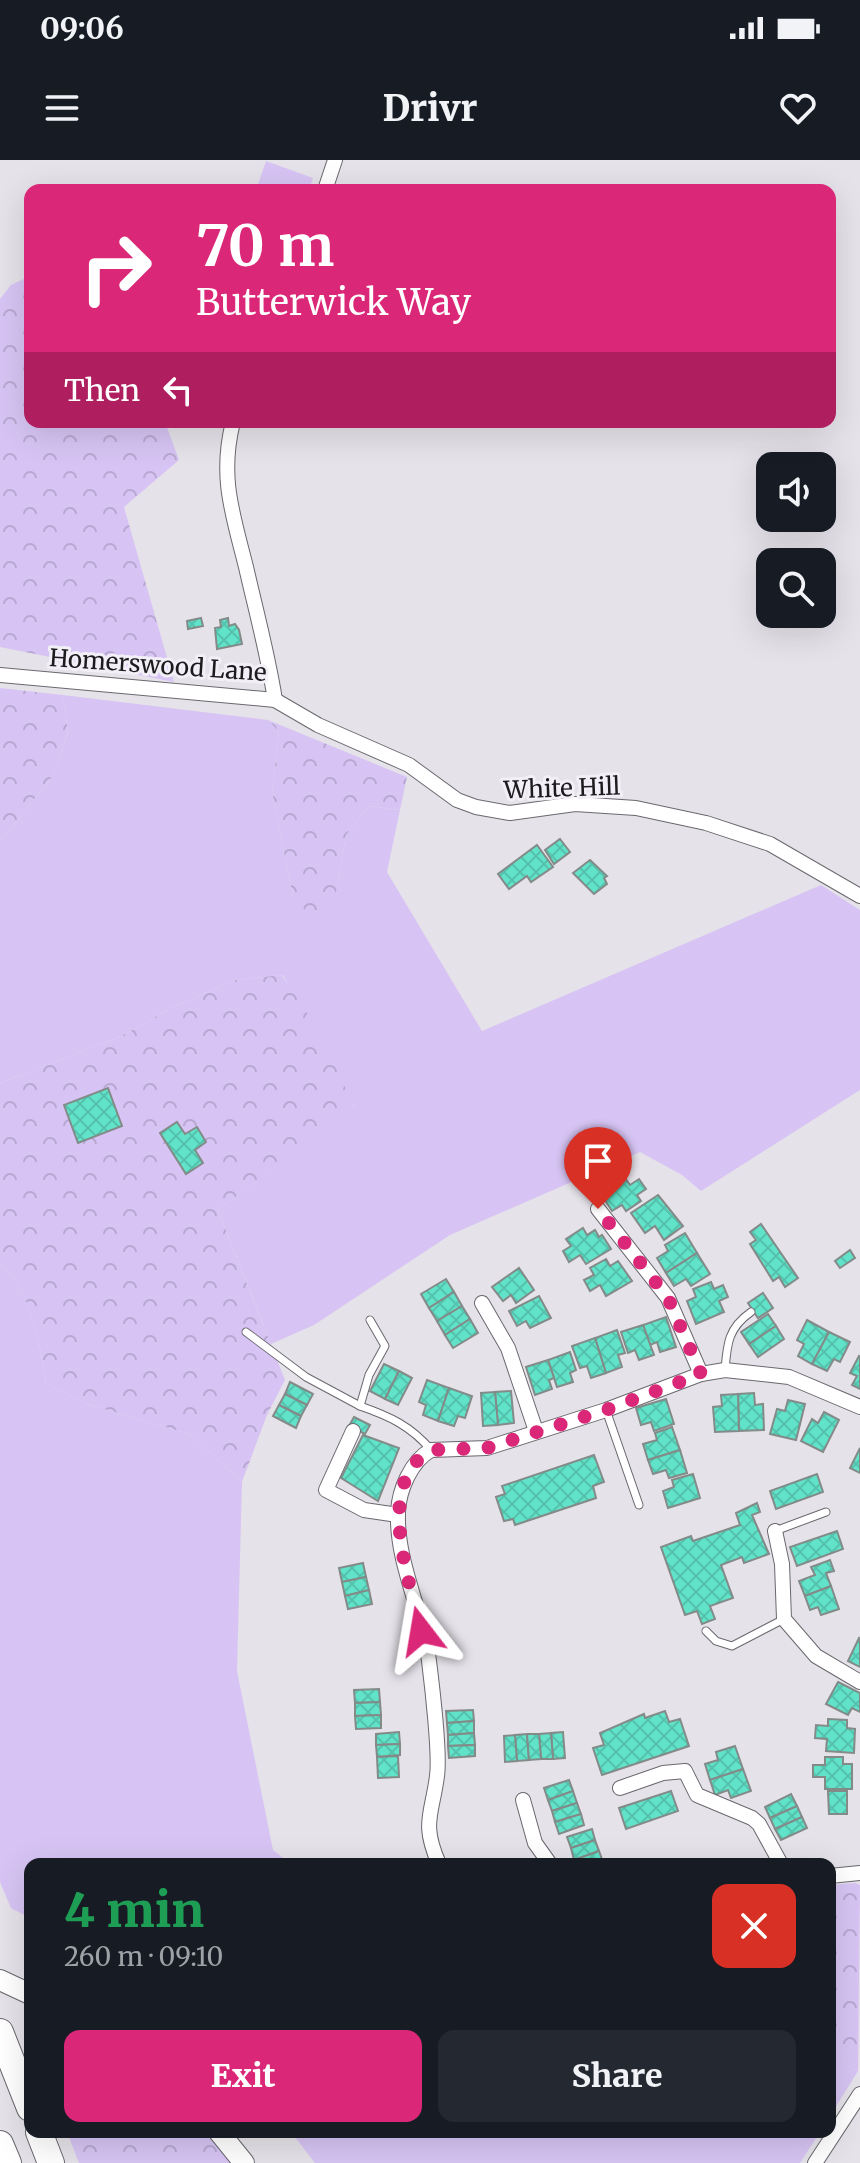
<!DOCTYPE html>
<meta charset="utf-8">
<style>
body{margin:0;font-family:Merriweather,serif;background:#242831;color:#f1f3f6;height:100vh;display:flex;flex-direction:column;font-size:30px;white-space:nowrap}
*{box-sizing:border-box;margin:0}
p{font-size:26px;color:#9ea1a6}
.icon{flex:none;width:44px;height:44px;fill:none;stroke:currentColor;stroke-width:2;stroke-linecap:round;stroke-linejoin:round}
.map{position:relative;flex:1;overflow:hidden}
.panel{position:absolute;left:24px;top:1698px;width:812px;height:280px;display:flex;flex-direction:column;background:#171b24;border-radius:16px;box-shadow:0 8px 32px #0002}
.panel>*{flex:none}
.guide{position:absolute;left:24px;top:24px;width:812px;height:244px;border-radius:16px;box-shadow:0 8px 32px #0002;background:#db2777;color:#fff;overflow:hidden}
.buttons{position:absolute;left:756px;top:292px;display:grid;gap:16px}
.buttons a{display:grid;place-items:center;width:80px;height:80px;border-radius:16px;background:#171b24;box-shadow:0 8px 32px #0002;font-size:40px}
.pin{position:absolute;display:grid;place-items:center;width:68px;height:68px;color:#fff;margin:-82px -34px;border-radius:50% 50% 50% 0;rotate:-45deg;box-shadow:0 0 8px #0007}
.pin .icon{rotate:45deg}
.me{position:absolute;width:88px;margin:-44px;rotate:346deg;stroke-linejoin:round;filter:drop-shadow(0 0 6px #0008)}
.turn{display:flex;align-items:center;gap:28px;height:168px;padding:0 40px;font-size:36px}
.turn .icon{width:104px;height:104px;stroke-width:2.5}
.turn b{display:block;font-size:56px;line-height:68px}
.then{display:flex;align-items:center;height:76px;padding:0 40px;background:#0003;gap:16px;font-size:30px}
.round{display:grid;place-items:center;flex:none;width:84px;height:84px;border-radius:16px;background:#242831}
.overview{display:flex;align-items:center;justify-content:space-between;height:136px;padding:0 40px}
h1{font-size:48px;font-weight:800;line-height:60px;color:#1e9e55}
.button{display:flex;gap:16px;margin-top:auto;padding:16px 40px}
.button a{flex:1;height:92px;border-radius:16px;background:#db2777;color:#fff;font-size:32px;font-weight:800;line-height:92px;text-align:center}
.button a+a{background:#242831;color:#f1f3f6}
.status{display:flex;justify-content:space-between;align-items:center;height:56px;padding:0 40px;background:#171b24;direction:ltr}
.status svg{height:22px;fill:currentColor}
header{display:flex;justify-content:space-between;align-items:center;height:104px;padding:0 40px;background:#171b24;font-size:36px;font-weight:800}
.map>svg:first-child{display:block}
</style>
<div class="status"><b>09:06</b><svg viewBox="0 0 49 12"><path d="M0 12V9h3v3zM5 12V6h3v6zM10 12V3h3v9zM15 12V0h3v12zM26 1h20v11H26zM47 4h2v5h-2z"/></svg></div>
<header><svg class="icon" aria-label="menu" viewBox="0 0 24 24"><path d="M4 6h16M4 12h16M4 18h16"/></svg>Drivr<svg class="icon" aria-label="heart" viewBox="0 0 24 24"><path d="M12 20l-8-8c-3-5 5-10 8-4 3-6 11-1 8 4z"/></svg></header>
<div class="map">
<svg width="860" height="2003" viewBox="0 0 860 2003">
<defs>
<pattern id="forest-crowns" width="20" height="18" patternUnits="userSpaceOnUse" patternTransform="scale(2)"><rect width="20" height="18" fill="#d7c4f4"/><path d="M2 6a3 3 0 1 1 6 0M12 15a3 3 0 1 1 6 0" fill="none" stroke="#b8a8d1"/></pattern>
<pattern id="building-cross-hatch" width="8" height="8" patternUnits="userSpaceOnUse" patternTransform="scale(2)"><rect width="8" height="8" fill="#61e3c9"/><path d="M0 0l8 8M0 8l8-8" fill="none" stroke="#54c2ac"/></pattern>
</defs>
<rect width="100%" height="100%" fill="#e5e2e9"/>
<g fill="#d7c4f4">
<polygon points="266,1 313,18 309,30 256,30"/>
<polygon points="63,535 268,560 279,572 272,632 293,737 336,734 346,675 369,646 400,650 387,712 482,871 821,725 860,750 860,930 701,1031 682,1015 640,992 450,1075 314,1165 271,1184 218,1050 355,948 283,815 236,820 171,848 120,877 0,923 0,682 55,613 68,572"/>
<path d="M 0,1102 C 33,1138 39,1178 46,1224 L 84,1243 L 189,1274 L 242,1322 L 237,1511 L 273,1690 L 291,1704 L 30,1704 L 30,1758 L 11,1748 L 0,1722 Z"/>
<polygon points="830,1896 858,1911 830,1956"/>
<polygon points="291,1972 667,1972 675,1977 686,1972 820,1972 800,2003 315,2003"/>
</g>
<g fill="url(#forest-crowns)">
<polygon points="30,116 30,262 165,262 179,300 124,347 174,522 0,487 0,139 11,125"/>
<polygon points="0,528 63,535 68,572 55,613 0,682"/>
<polygon points="268,560 407,617 400,650 369,646 346,675 336,734 322,751 306,751 293,737 272,632 279,572"/>
<path d="M 282,815 L 319,871 L 355,949 L 218,1050 L 285,1220 L 267,1255 L 242,1322 L 189,1274 L 84,1243 L 46,1224 C 39,1178 33,1138 0,1102 L 0,923 L 120,877 L 171,848 L 236,820 Z"/>
<polygon points="855,1723 860,1725 858,1911 830,1896 830,1725"/>
<polygon points="67,1972 206,1972 231,2003 79,2003"/>
</g>
<g fill="url(#building-cross-hatch)" stroke="#838b89" stroke-width="2">
<polygon points="201,458 203,466 188,469 187,461"/>
<polygon points="228,458 229,466 235,464 239,470 242,484 217,489 215,468 221,467 220,460"/>
<polygon points="560,679 570,692 554,704 545,690"/>
<polygon points="537,685 553,707 531,722 527,716 509,729 498,714"/>
<polygon points="590,700 607,716 604,718 607,724 594,734 573,713"/>
<polygon points="108,928 122,966 78,983 64,945"/>
<polygon points="177,962 185,974 197,967 206,982 195,990 203,1003 186,1014 160,973"/>
<polygon points="623,1015 630,1025 639,1019 646,1029 637,1035 641,1041 626,1051 622,1045 612,1051 599,1031"/>
<polygon points="658,1035 683,1066 664,1080 655,1066 645,1073 631,1053"/>
<polygon points="761,1064 798,1118 785,1127 779,1117 773,1121 750,1084 756,1080 750,1072"/>
<polygon points="583,1068 587,1075 595,1070 599,1077 602,1075 611,1089 586,1104 580,1095 569,1102 563,1091 571,1086 566,1079"/>
<polygon points="685,1073 697,1093 666,1113 657,1098 668,1091 665,1085"/>
<polygon points="850,1090 855,1098 840,1108 835,1101"/>
<polygon points="697,1093 710,1114 691,1126 686,1119 674,1126 666,1113"/>
<polygon points="606,1099 610,1106 618,1101 632,1121 606,1136 600,1125 590,1131 584,1120 594,1115 590,1108"/>
<polygon points="519,1108 534,1130 516,1143 511,1135 503,1141 492,1127"/>
<polygon points="446,1119 454,1132 429,1148 421,1134"/>
<polygon points="711,1122 714,1129 723,1125 728,1137 719,1141 724,1152 696,1164 687,1141 696,1137 693,1129"/>
<polygon points="454,1132 462,1146 437,1161 429,1148"/>
<polygon points="763,1133 773,1148 758,1158 748,1143"/>
<polygon points="539,1136 551,1158 530,1168 526,1161 517,1166 509,1151"/>
<polygon points="462,1146 470,1159 445,1175 437,1161"/>
<polygon points="768,1154 776,1166 749,1184 741,1172"/>
<polygon points="666,1157 676,1187 660,1192 657,1182 650,1185 643,1165"/>
<polygon points="470,1159 478,1173 453,1188 445,1175"/>
<polygon points="807,1160 829,1172 812,1204 798,1196 804,1184 797,1180"/>
<polygon points="643,1165 654,1195 639,1200 635,1190 628,1193 621,1172"/>
<polygon points="776,1166 784,1179 758,1197 749,1184"/>
<polygon points="617,1170 625,1193 618,1195 622,1207 606,1213 595,1178"/>
<polygon points="829,1172 850,1182 840,1202 834,1199 827,1211 812,1204"/>
<polygon points="595,1178 606,1213 591,1218 587,1206 580,1208 572,1186"/>
<polygon points="570,1192 576,1210 570,1213 573,1222 557,1227 548,1200"/>
<polygon points="859,1196 860,1197 860,1229 852,1225 857,1216 850,1213"/>
<polygon points="548,1200 554,1218 549,1220 552,1229 535,1235 526,1207"/>
<polygon points="384,1204 399,1211 385,1239 370,1231"/>
<polygon points="399,1211 412,1218 398,1245 385,1239"/>
<polygon points="427,1220 449,1228 438,1261 423,1255 426,1245 419,1242"/>
<polygon points="290,1222 313,1234 307,1245 285,1234"/>
<polygon points="449,1228 472,1236 465,1258 458,1256 454,1266 438,1261"/>
<polygon points="511,1231 514,1263 498,1265 495,1232"/>
<polygon points="495,1232 498,1265 483,1266 481,1233"/>
<polygon points="754,1233 755,1245 763,1244 764,1270 739,1271 738,1234"/>
<polygon points="285,1234 307,1245 301,1256 279,1245"/>
<polygon points="738,1234 739,1271 715,1272 713,1247 722,1246 721,1235"/>
<polygon points="666,1239 674,1264 654,1271 651,1262 641,1265 636,1248"/>
<polygon points="788,1240 805,1244 796,1280 770,1274 777,1249 785,1251"/>
<polygon points="279,1245 301,1256 296,1268 273,1256"/>
<polygon points="824,1252 839,1260 823,1292 801,1281 812,1259 818,1263"/>
<polygon points="354,1257 370,1265 365,1274 349,1266"/>
<polygon points="672,1267 680,1290 648,1300 643,1284 657,1280 655,1273"/>
<polygon points="363,1275 399,1288 378,1341 341,1318"/>
<polygon points="860,1288 860,1313 850,1308"/>
<polygon points="680,1290 687,1313 669,1318 666,1310 653,1314 648,1300"/>
<polygon points="594,1295 604,1322 593,1326 596,1338 515,1365 513,1359 504,1361 496,1337 505,1334 502,1326"/>
<polygon points="693,1314 700,1338 668,1348 663,1331 674,1327 672,1320"/>
<polygon points="817,1314 823,1332 776,1349 770,1331"/>
<polygon points="757,1343 760,1352 752,1355 769,1394 744,1403 742,1397 721,1405 733,1438 710,1446 715,1459 702,1464 697,1451 685,1455 661,1387 691,1376 693,1381 740,1365 736,1353"/>
<polygon points="837,1371 843,1389 797,1406 790,1387"/>
<polygon points="830,1400 834,1411 826,1413 831,1426 805,1436 799,1421 815,1415 811,1407"/>
<polygon points="363,1403 366,1417 342,1422 339,1408"/>
<polygon points="366,1417 369,1430 345,1436 342,1422"/>
<polygon points="831,1426 839,1449 821,1455 818,1447 810,1450 805,1436"/>
<polygon points="369,1430 372,1444 348,1449 345,1436"/>
<polygon points="859,1478 860,1479 860,1507 848,1501"/>
<polygon points="838,1522 860,1533 860,1552 852,1548 848,1555 826,1544"/>
<polygon points="379,1529 380,1542 355,1543 354,1530"/>
<polygon points="380,1542 381,1555 355,1556 355,1543"/>
<polygon points="473,1550 474,1561 447,1563 446,1551"/>
<polygon points="665,1551 669,1562 680,1559 689,1586 602,1615 593,1588 604,1585 600,1573 644,1554 645,1558"/>
<polygon points="381,1555 381,1568 356,1569 355,1556"/>
<polygon points="828,1559 847,1560 847,1568 855,1569 854,1593 826,1591 827,1579 815,1578 816,1565 828,1566"/>
<polygon points="474,1561 474,1573 448,1575 447,1563"/>
<polygon points="399,1572 400,1584 376,1585 376,1574"/>
<polygon points="563,1572 565,1598 553,1599 551,1573"/>
<polygon points="474,1573 475,1585 448,1586 448,1575"/>
<polygon points="551,1573 553,1599 541,1599 539,1574"/>
<polygon points="527,1574 529,1600 517,1601 515,1575"/>
<polygon points="527,1574 539,1574 541,1599 529,1600"/>
<polygon points="515,1575 517,1601 505,1602 504,1576"/>
<polygon points="400,1584 400,1595 377,1597 376,1585"/>
<polygon points="475,1585 475,1596 449,1598 448,1586"/>
<polygon points="735,1586 743,1609 710,1620 705,1604 718,1600 716,1592"/>
<polygon points="398,1596 399,1617 378,1618 377,1597"/>
<polygon points="825,1597 843,1597 843,1604 852,1604 852,1629 825,1629 825,1617 813,1617 813,1605 825,1605"/>
<polygon points="743,1609 751,1631 731,1638 728,1630 715,1635 710,1620"/>
<polygon points="569,1620 573,1631 548,1640 544,1628"/>
<polygon points="573,1631 577,1643 552,1651 548,1640"/>
<polygon points="671,1631 678,1651 626,1669 619,1648"/>
<polygon points="828,1631 847,1631 847,1654 829,1654"/>
<polygon points="791,1634 797,1646 770,1658 765,1647"/>
<polygon points="577,1643 581,1654 555,1662 552,1651"/>
<polygon points="797,1646 802,1657 775,1669 770,1658"/>
<polygon points="581,1654 584,1665 559,1674 555,1662"/>
<polygon points="802,1657 807,1668 781,1680 775,1669"/>
<polygon points="592,1669 595,1680 571,1688 567,1677"/>
<polygon points="595,1680 599,1691 574,1700 571,1688"/>
<polygon points="599,1691 603,1702 576,1704 574,1700"/>
</g>
<g fill="none" stroke-linecap="round" stroke-linejoin="round">
<g stroke="#6a686e" stroke-width="9">
<g id="lane">
<path d="M 370,1160 L 385,1186 L 369,1215 L 360,1246 C 389,1256 411,1266 431,1290"/>
<polyline points="246,1172 306,1217 360,1246"/>
<path d="M 725,1210 C 727,1184 728,1168 751,1152"/>
<polyline points="606,1250 639,1345"/>
<polyline points="775,1371 826,1352"/>
<polyline points="706,1471 716,1481 732,1486 784,1459"/>
</g>
</g>
<g stroke="#6a686e" stroke-width="16">
<g id="street">
<polyline points="325,30 335,0"/>
<path d="M 233,262 C 219,317 233,355 246,407 C 256,451 268,495 275,540"/>
<polyline points="0,515 275,540 318,565 409,605 457,640 476,647 510,653 575,644 636,648 706,663 770,684 860,736"/>
<polyline points="598,1049 668,1138 701,1214"/>
<polyline points="482,1143 508,1188 536,1271"/>
<polyline points="353,1271 326,1330 364,1350 398,1355"/>
<polyline points="775,1371 782,1404 784,1459 816,1496 860,1522"/>
<polyline points="620,1628 663,1613 685,1611 697,1635 752,1658 759,1664 781,1704"/>
<polyline points="523,1640 535,1683 550,1704"/>
<path d="M 439,1704 C 421,1663 432,1655 437,1616 C 440,1595 432,1525 429,1501 C 423,1451 396,1403 398,1352 C 399,1330 411,1301 431,1290 L 487,1288 L 606,1250 L 701,1214 L 725,1210 L 789,1217 L 860,1247"/>
<polyline points="830,1716 860,1713"/>
<polyline points="815,2003 860,1934"/>
</g>
</g>
<g stroke="#6a686e" stroke-width="22">
<g id="secondary">
<polyline points="0,1820 30,1834"/>
<polyline points="219,1972 244,2003"/>
</g>
</g>
<g stroke="#6a686e" stroke-width="28">
<g id="highway">
<polyline points="0,1872 30,1948"/>
<polyline points="39,1972 51,2003"/>
<polyline points="0,1984 8,2003"/>
</g>
</g>
<use href="#lane" stroke="#fff" stroke-width="7"/>
<use href="#street" stroke="#fff" stroke-width="14"/>
<use href="#secondary" stroke="#fff" stroke-width="20"/>
<use href="#highway" stroke="#fff" stroke-width="26"/>
</g>
<g fill="none" stroke-linecap="round" stroke-linejoin="round">
<path stroke="#db2777" stroke-width="14" stroke-dasharray="0 25.2" d="M 421,1471 C 410,1421 373,1323 431,1290 L 487,1288 L 606,1250 L 701,1214 L 668,1138 L 598,1049"/>
</g>
<g text-anchor="middle" dominant-baseline="central" stroke-width="6" stroke-linejoin="round" paint-order="stroke">
<g font-size="24" fill="#1c1b1d" stroke="#f2eff7">
<text transform="translate(158 505) rotate(4)">Homerswood Lane</text>
<text transform="translate(562 628) rotate(-2)">White Hill</text>
</g>
</g>
</svg>
<div class="buttons">
<a><svg class="icon" aria-label="sound" viewBox="0 0 24 24"><path d="M4 9h4l5-4v14l-5-4H4zM17 9q2 3 0 6"/></svg></a>
<a><svg class="icon" aria-label="search" viewBox="0 0 24 24"><circle cx="10" cy="10" r="6"/><path d="M15 15l6 6"/></svg></a>
</div>
<div class="pin" style="left:598px;top:1049px;background:#d93025"><svg class="icon" aria-label="arrive" viewBox="0 0 24 24"><path d="M6 21V4h12l-3 4 3 4H6"/></svg></div>
<svg class="me" style="left:421px;top:1471px" viewBox="-20 -20 40 40"><path d="M0-17L14 15 0 8-14 15z" fill="#db2777" stroke="#fff" stroke-width="4"/></svg>
<div class="guide">
<div class="turn"><svg class="icon" aria-label="right" viewBox="0 0 24 24"><path d="M7 20v-9h11M14 6l5 5-5 5"/></svg><div><b>70 m</b>Butterwick Way</div></div>
<div class="then">Then<svg class="icon" aria-label="left" viewBox="0 0 24 24"><path d="M17 20v-9H6M10 6l-5 5 5 5"/></svg></div>
</div>
<section class="panel">
<div class="overview"><div><h1>4 min</h1><p>260 m · 09:10</p></div><a class="round" style="background:#d93025;color:#fff"><svg class="icon" aria-label="close" viewBox="0 0 24 24"><path d="M6 6l12 12M18 6L6 18"/></svg></a></div>
<div class="button"><a>Exit</a><a>Share</a></div>
</section>
</div>
